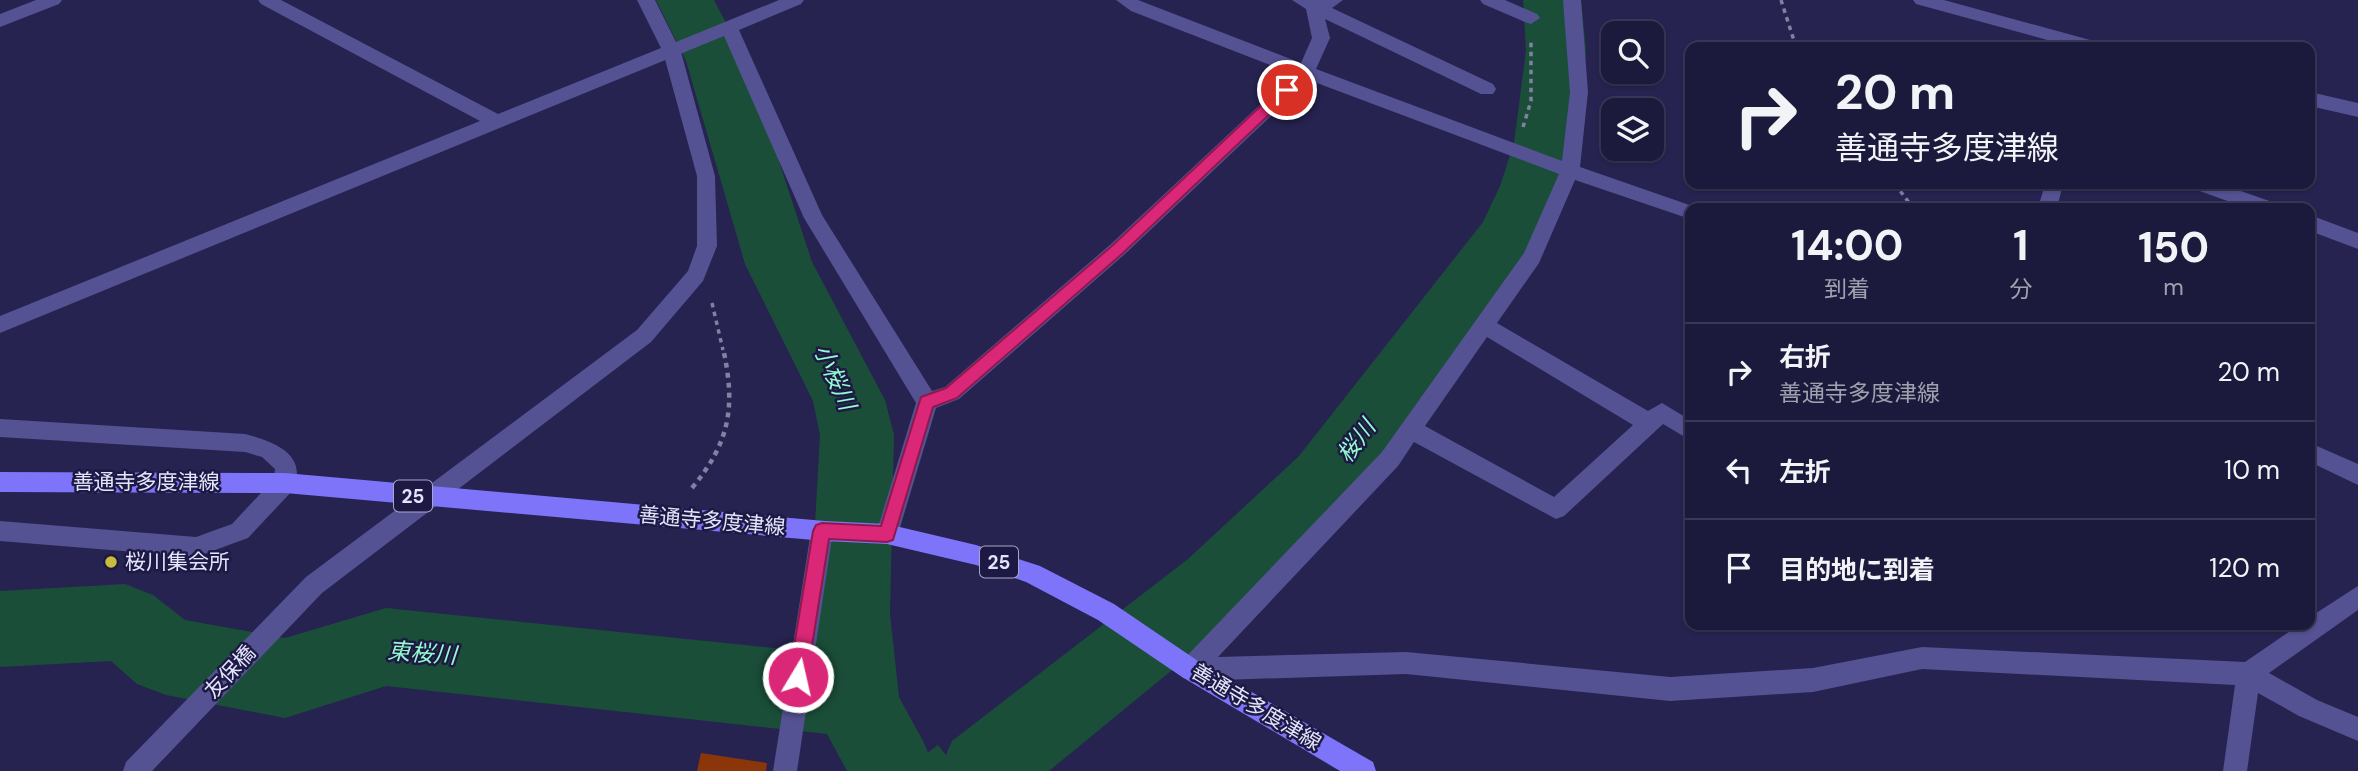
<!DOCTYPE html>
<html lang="ja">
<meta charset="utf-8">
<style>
body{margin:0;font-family:"DM Sans","Noto Sans JP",sans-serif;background:#292747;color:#f1f3f6;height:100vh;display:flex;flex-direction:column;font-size:26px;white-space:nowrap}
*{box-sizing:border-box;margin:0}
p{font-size:23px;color:#a0a1af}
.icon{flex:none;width:38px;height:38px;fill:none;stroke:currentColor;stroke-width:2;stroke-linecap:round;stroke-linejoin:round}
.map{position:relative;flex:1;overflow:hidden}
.details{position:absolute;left:1685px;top:203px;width:630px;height:427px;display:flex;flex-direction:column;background:#1c1a3c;border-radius:14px;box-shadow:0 2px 5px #0004,0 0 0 2px #3a3856}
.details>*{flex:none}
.banner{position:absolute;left:1685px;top:42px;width:630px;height:147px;border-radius:14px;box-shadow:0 2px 5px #0004,0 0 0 2px #3a3856;background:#1c1a3c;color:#f1f3f6;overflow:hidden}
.buttons{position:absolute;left:1601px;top:21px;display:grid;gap:14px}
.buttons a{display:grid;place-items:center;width:63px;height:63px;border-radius:14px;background:#1c1a3c;box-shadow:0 2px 5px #0004,0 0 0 2px #3a3856;font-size:35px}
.pin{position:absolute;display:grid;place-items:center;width:60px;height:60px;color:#fff;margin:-30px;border:4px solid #fff;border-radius:50%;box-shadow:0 2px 7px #0007}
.me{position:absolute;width:77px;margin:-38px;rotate:9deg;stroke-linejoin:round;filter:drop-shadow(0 0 5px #0008)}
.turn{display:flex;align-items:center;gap:24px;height:147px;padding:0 35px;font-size:32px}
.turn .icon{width:91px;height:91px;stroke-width:2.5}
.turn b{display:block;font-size:49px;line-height:60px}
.eta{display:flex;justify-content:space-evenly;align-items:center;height:119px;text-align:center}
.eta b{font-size:42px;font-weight:700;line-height:49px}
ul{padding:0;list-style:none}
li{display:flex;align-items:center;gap:21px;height:98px;padding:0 35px;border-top:2px solid #3a3856}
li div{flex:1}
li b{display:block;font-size:26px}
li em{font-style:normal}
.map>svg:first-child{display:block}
</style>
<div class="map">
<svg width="2358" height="771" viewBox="0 0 2358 771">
<rect width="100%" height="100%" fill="#262350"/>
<polygon fill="#8a360a" points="701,753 767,763 766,771 697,771"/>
<polygon fill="#1a4e39" points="938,745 958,771 903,771"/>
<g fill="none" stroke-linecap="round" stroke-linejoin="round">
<g fill="#1a4e39" fill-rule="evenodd">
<polygon points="656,0 714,0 746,61 812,262 885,400 894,435 890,614 899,697 923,741 936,771 847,771 827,734 386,686 285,718 166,695 137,684 111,661 0,667 0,591 125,584 153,595 185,620 285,638 386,608 813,652 810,614 820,435 813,401 745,264 686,61"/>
<polygon points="1523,0 1581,0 1586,50 1578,143 1564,186 1542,237 1533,256 1353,504 1244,611 1049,771 939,771 952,741 1188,559 1299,456 1483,222 1500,186 1514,143 1526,50"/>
</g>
<g stroke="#8181a3" stroke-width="3.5" stroke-dasharray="4.5 4.5" stroke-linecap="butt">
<polyline points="1781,0 1796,47"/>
<polyline points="1523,127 1531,101 1531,39"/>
<polyline points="1895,184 1913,208"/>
<polyline points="712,303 723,350"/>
</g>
<path stroke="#8181a3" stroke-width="4.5" stroke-dasharray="5 5" stroke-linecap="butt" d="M 692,488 C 730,442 736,407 723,348"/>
<g fill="#545293" fill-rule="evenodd">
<polygon points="36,0 62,0 59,4 0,27 0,14"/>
<path d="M 258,0 L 281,0 L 498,114 L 661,48 L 637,0 L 655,0 L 676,42 L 779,0 L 804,0 L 801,4 L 739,30 L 822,215 L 932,391 L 945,387 L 1111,244 L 1293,74 L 1131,11 L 1116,0 L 1138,0 L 1301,63 L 1312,38 L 1306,9 L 1292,0 L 1343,0 L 1332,8 L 1493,84 L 1496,89 L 1493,94 L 1481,94 L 1325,19 L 1330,38 L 1316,69 L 1562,161 L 1570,92 L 1563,0 L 1581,0 L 1588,92 L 1580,167 L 1698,208 L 1690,208 L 1690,219 L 1575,180 L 1539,263 L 1497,323 L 1648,411 L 1662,403 L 1690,420 L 1690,440 L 1663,424 L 1564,516 L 1556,519 L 1414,442 L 1398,466 L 1218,657 L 1406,652 L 1670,677 L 1813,668 L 1922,647 L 2245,662 L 2299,625 L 2310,625 L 2310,617 L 2358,586 L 2358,610 L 2269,673 L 2317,700 L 2358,717 L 2358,741 L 2299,716 L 2258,693 L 2247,771 L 2223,771 L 2235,685 L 1922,669 L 1813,692 L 1670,701 L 1406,674 L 1190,681 L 1182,677 L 1178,669 L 1182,661 L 1382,452 L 1524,253 L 1559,174 L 1309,80 L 1125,254 L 959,399 L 936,408 L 898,534 L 895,541 L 887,544 L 879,541 L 876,534 L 916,403 L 804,218 L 724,36 L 0,333 L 0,316 L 480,121 L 261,4 ZM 1487,337 L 1633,425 L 1554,497 L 1425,426 Z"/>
<polygon points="1480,0 1505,0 1537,14 1540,18 1531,24 1525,22 1483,4"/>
<polygon points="1913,0 1944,0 2101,43 2104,47 2073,47 1916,4"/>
<polygon points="2310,92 2358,103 2358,117 2310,106"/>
<polygon points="2045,184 2063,184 2057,208 2038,208"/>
<polygon points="2192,184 2221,184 2275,203 2278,208 2247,208 2194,189"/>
<polygon points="2310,215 2358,233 2358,249 2310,231"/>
<path d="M 0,419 L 245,434 C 273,441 309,454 293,490 L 248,538 L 196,557 L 0,541 L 0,521 L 196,537 L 232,524 L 274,479 L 275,469 L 262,457 L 245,452 L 0,437 Z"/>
<polygon points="2310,443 2358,464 2358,485 2310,462"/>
<polygon points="822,521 830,524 833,531 797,771 773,771 811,531 814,524"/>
</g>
<polygon fill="#545293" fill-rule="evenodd" points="672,46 678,48 681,52 715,176 717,246 703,281 651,342 322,593 152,771 123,771 126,762 306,577 637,330 688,271 697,246 697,176 663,52 666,48"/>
<polygon fill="#7e74fa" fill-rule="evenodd" points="0,472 285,473 825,521 887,524 976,545 1040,566 1114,604 1198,661 1373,762 1376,771 1340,771 1182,677 1098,620 1026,582 976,565 887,544 825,541 285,493 0,492"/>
</g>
<polygon fill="#db2777" stroke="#8e194d" stroke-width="2" points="1287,85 1294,90 1292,93 1123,253 957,398 933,407 893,540 887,542 829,539 807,677 804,683 798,686 792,683 789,677 813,531 816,525 822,523 881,526 921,397 946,388 1113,245 1282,86"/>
<circle fill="#c9bb3b" stroke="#1d1944" stroke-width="2.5" cx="111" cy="562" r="7"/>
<g text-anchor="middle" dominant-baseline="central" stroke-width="5" stroke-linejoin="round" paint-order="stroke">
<g fill="#1d1944" stroke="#a8a8c5" stroke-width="2">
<rect x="394" y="480.5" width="38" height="31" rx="5"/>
<rect x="980" y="546.5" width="38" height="31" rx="5"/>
</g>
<g font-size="19" font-weight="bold" fill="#e3e5fc">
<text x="413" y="496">25</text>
<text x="999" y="562">25</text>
</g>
<g font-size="21" fill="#e3e5fc" stroke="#1d1944">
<text x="146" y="482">善通寺多度津線</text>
<text transform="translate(712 521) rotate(5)">善通寺多度津線</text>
<text transform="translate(230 672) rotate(-47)">友保橋</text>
<text transform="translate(1256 707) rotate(31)">善通寺多度津線</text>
</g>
<g font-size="21" fill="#e3e5fc" stroke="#1d1944" text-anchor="start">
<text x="125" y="562">桜川集会所</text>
</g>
<g font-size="23" font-style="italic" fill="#94fccc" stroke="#1d1944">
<text transform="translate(835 377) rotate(66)">小桜川</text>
<text transform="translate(1356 441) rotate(-53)">桜川</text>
<text transform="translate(422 653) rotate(4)">東桜川</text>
</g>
</g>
</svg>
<div class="buttons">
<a><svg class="icon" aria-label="search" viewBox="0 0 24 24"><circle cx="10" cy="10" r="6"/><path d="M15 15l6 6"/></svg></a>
<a><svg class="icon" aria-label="layers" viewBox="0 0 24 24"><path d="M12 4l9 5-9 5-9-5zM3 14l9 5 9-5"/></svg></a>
</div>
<div class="pin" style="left:1287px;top:90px;background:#d93025"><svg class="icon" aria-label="arrive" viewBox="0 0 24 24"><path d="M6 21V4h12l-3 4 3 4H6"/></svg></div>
<svg class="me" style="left:798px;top:677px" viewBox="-20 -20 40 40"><circle r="17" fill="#db2777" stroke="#fff" stroke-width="3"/><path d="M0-11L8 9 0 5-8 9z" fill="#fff"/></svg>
<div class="banner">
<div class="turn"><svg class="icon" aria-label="right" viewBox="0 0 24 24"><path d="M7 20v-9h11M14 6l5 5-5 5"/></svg><div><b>20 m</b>善通寺多度津線</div></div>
</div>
<section class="details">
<div class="eta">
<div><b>14:00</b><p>到着</p></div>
<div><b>1</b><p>分</p></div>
<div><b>150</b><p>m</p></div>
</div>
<ul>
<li><svg class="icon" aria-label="right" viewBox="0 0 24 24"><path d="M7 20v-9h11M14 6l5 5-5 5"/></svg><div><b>右折</b><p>善通寺多度津線</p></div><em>20 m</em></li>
<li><svg class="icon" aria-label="left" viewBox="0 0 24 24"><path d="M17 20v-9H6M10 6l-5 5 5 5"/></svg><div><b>左折</b></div><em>10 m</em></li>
<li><svg class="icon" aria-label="arrive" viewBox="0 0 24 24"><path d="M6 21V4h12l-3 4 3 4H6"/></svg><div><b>目的地に到着</b></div><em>120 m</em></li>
</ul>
</section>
</div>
